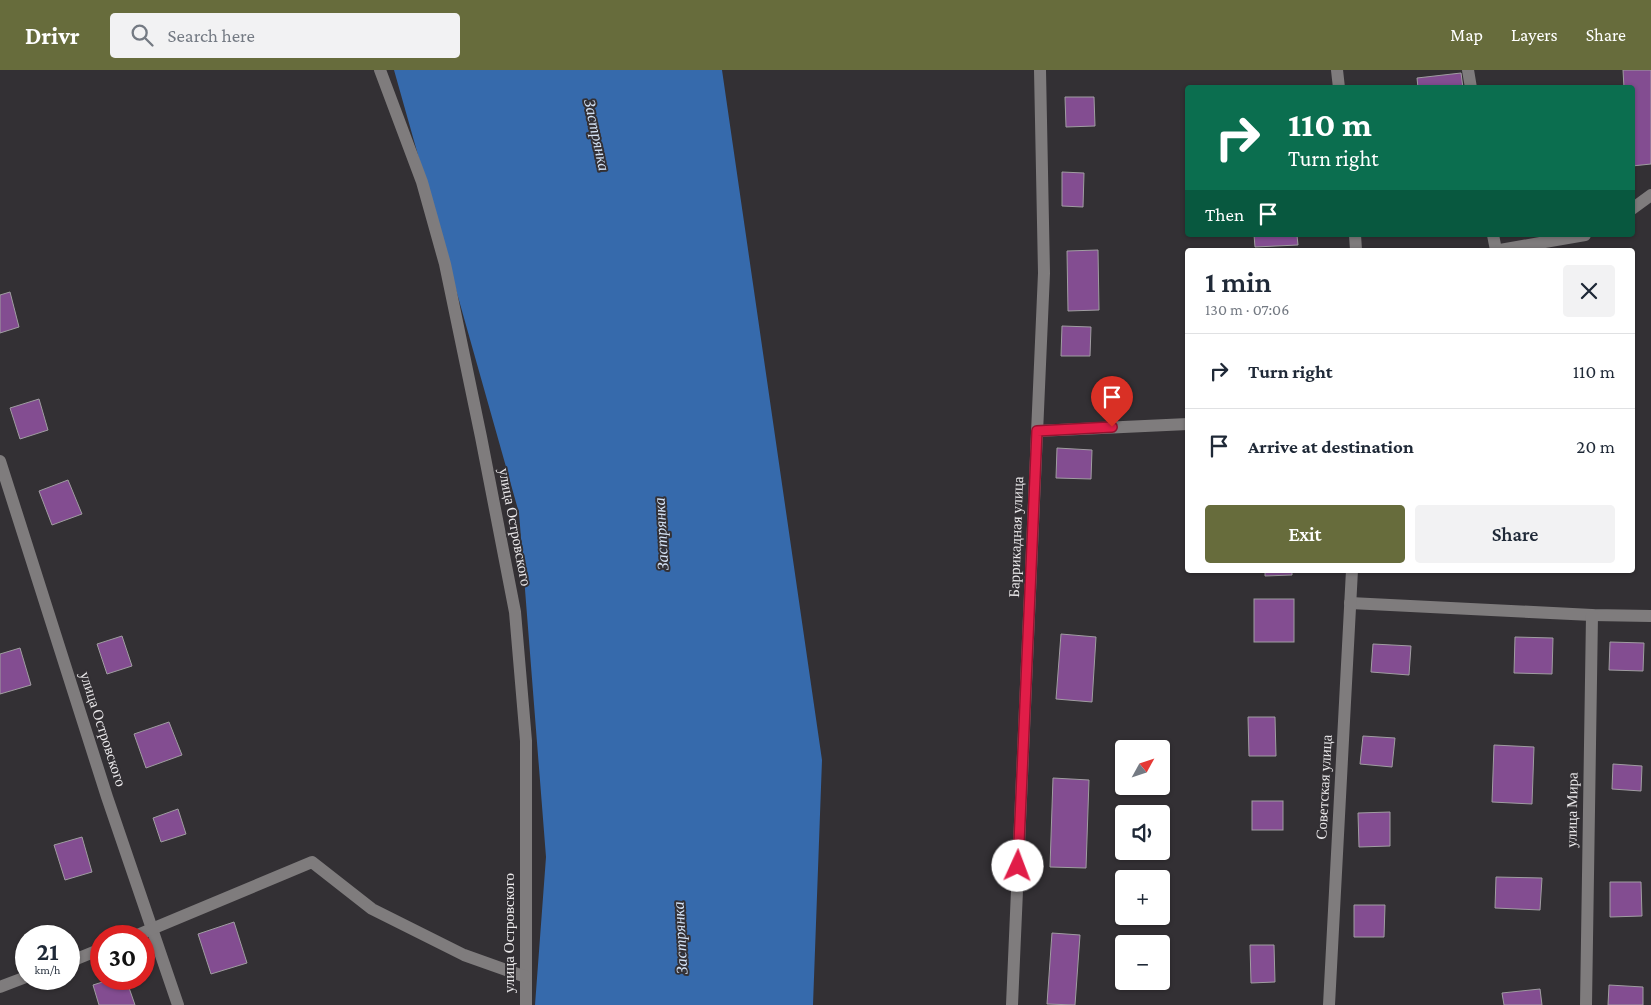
<!DOCTYPE html>
<meta charset="utf-8">
<style>
body{margin:0;font-family:"Crimson Pro",serif;background:#f2f2f3;color:#1f2937;height:100vh;display:flex;flex-direction:column;font-size:19px;white-space:nowrap}
*{box-sizing:border-box;margin:0}
p{font-size:16px;color:#747a83}
.icon{flex:none;width:28px;height:28px;fill:none;stroke:currentColor;stroke-width:2;stroke-linecap:round;stroke-linejoin:round}
.map{position:relative;flex:1;overflow:hidden}
.details{position:absolute;left:1185px;top:178px;width:450px;height:325px;display:flex;flex-direction:column;background:#fff;border-radius:5px;box-shadow:0 1px 4px #0004}
.details>*{flex:none}
.guide{position:absolute;left:1185px;top:15px;width:450px;height:152px;border-radius:5px;box-shadow:0 1px 4px #0004;background:#0b6e4f;color:#fff;overflow:hidden}
.needle{width:32px;rotate:50deg}
.buttons{position:absolute;left:1115px;top:670px;display:grid;gap:10px}
.buttons a{display:grid;place-items:center;width:55px;height:55px;border-radius:5px;background:#fff;box-shadow:0 1px 4px #0004;font-size:25px}
.speed{position:absolute;left:15px;top:855px;display:flex;gap:10px;font-size:25px;font-weight:700;text-align:center}
.speed>*{display:grid;place-content:center;width:65px;height:65px;border-radius:50%;background:#fff;box-shadow:0 1px 4px #0004;line-height:1}
.speed small{font-size:12px;font-weight:400}
.speed .limit{border:8px solid #d22;background:#fff;color:#111}
.pin{position:absolute;display:grid;place-items:center;width:42px;height:42px;color:#fff;margin:-51px -21px;border-radius:50% 50% 50% 0;rotate:-45deg;box-shadow:0 0 5px #0007}
.pin .icon{rotate:45deg}
.me{position:absolute;width:55px;margin:-28px;rotate:2deg;stroke-linejoin:round;filter:drop-shadow(0 0 4px #0008)}
.turn{display:flex;align-items:center;gap:18px;height:105px;padding:0 20px;font-size:22px}
.turn .icon{width:65px;height:65px;stroke-width:2.5}
.turn b{display:block;font-size:35px;line-height:42px}
.then{display:flex;align-items:center;height:48px;padding:0 20px;background:#0003;gap:10px;font-size:19px}
.round{display:grid;place-items:center;flex:none;width:52px;height:52px;border-radius:5px;background:#f2f2f3}
.head{display:flex;align-items:center;justify-content:space-between;height:85px;padding:0 20px}
h1{font-size:30px;font-weight:600;line-height:38px}
.button{display:flex;gap:10px;margin-top:auto;padding:10px 20px}
.button a{flex:1;height:58px;border-radius:5px;background:#676c3c;color:#fff;font-size:20px;font-weight:600;line-height:58px;text-align:center}
.button a+a{background:#f2f2f3;color:#1f2937}
ul{padding:0;list-style:none}
li{display:flex;align-items:center;gap:15px;height:75px;padding:0 20px;border-top:1px solid #e0e1e3}
li div{flex:1}
li b{display:block;font-size:19px}
li em{font-style:normal}
header{display:flex;align-items:center;gap:30px;box-sizing:border-box;height:70px;padding:0 25px;background:#676c3c;color:#fff}
header strong{font-size:24px}
nav{display:flex;gap:28px;margin-inline-start:auto;font-size:18px}
.search{width:350px;height:45px;background:#f2f2f3;display:flex;align-items:center;gap:12px;box-sizing:border-box;padding:0 18px;border-radius:5px;color:#747a83;font-size:19px}
.map>svg:first-child{display:block}
</style>
<header>
<strong>Drivr</strong>
<div class="search"><svg class="icon" aria-label="search" viewBox="0 0 24 24"><circle cx="10" cy="10" r="6"/><path d="M15 15l6 6"/></svg>Search here</div>
<nav><a>Map</a><a>Layers</a><a>Share</a></nav>
</header>
<div class="map">
<svg width="1651" height="935" viewBox="0 0 1651 935">
<rect width="100%" height="100%" fill="#333034"/>
<polygon fill="#366aac" points="394,0 722,0 822,690 813,935 535,935 546,787 519,443"/>
<g fill="#834d91" stroke="#a09da1">
<polygon points="1623,0 1651,0 1651,94 1632,96 1632,18 1624,18"/>
<polygon points="1461,3 1463,18 1418,18 1417,8"/>
<polygon points="1065,27 1094,27 1095,56 1066,57"/>
<polygon points="1062,102 1084,103 1083,137 1062,136"/>
<polygon points="1254,165 1297,165 1298,175 1255,177"/>
<polygon points="1098,180 1099,240 1068,241 1067,181"/>
<polygon points="10,222 19,257 0,263 0,225"/>
<polygon points="1062,256 1091,257 1090,286 1061,286"/>
<polygon points="39,329 48,360 20,369 10,338"/>
<polygon points="1057,378 1092,380 1091,409 1056,408"/>
<polygon points="68,410 82,444 52,455 39,421"/>
<polygon points="1265,500 1292,500 1292,505 1265,506"/>
<rect x="1254" y="529" width="40" height="43"/>
<polygon points="1061,564 1096,567 1092,632 1056,629"/>
<polygon points="122,566 132,596 107,604 97,574"/>
<polygon points="1515,567 1553,568 1552,604 1514,603"/>
<polygon points="1610,572 1644,573 1643,601 1609,600"/>
<polygon points="1373,574 1411,576 1409,605 1371,602"/>
<polygon points="20,578 31,615 0,624 0,584"/>
<polygon points="1248,647 1275,647 1276,686 1249,686"/>
<polygon points="169,652 182,685 146,698 134,664"/>
<polygon points="1363,666 1395,668 1392,697 1360,694"/>
<polygon points="1494,675 1534,677 1532,734 1492,732"/>
<polygon points="1613,694 1642,696 1641,721 1612,719"/>
<polygon points="1053,708 1089,710 1086,798 1050,797"/>
<rect x="1252" y="731" width="31" height="29"/>
<polygon points="178,739 186,764 161,772 153,748"/>
<polygon points="1390,742 1390,776 1359,777 1358,743"/>
<polygon points="82,767 92,802 65,810 54,775"/>
<polygon points="1496,807 1542,808 1540,840 1495,838"/>
<polygon points="1610,812 1641,812 1642,846 1610,847"/>
<polygon points="1354,835 1385,835 1384,867 1354,867"/>
<polygon points="234,852 247,893 211,904 198,864"/>
<polygon points="1052,863 1080,865 1075,935 1047,934"/>
<polygon points="1250,875 1274,875 1275,912 1251,913"/>
<polygon points="112,909 126,909 135,935 99,935 93,915"/>
<polygon points="1609,915 1643,917 1643,935 1608,935"/>
<polygon points="1540,919 1542,935 1504,935 1502,923"/>
</g>
<g fill="none" stroke-linecap="round" stroke-linejoin="round">
<g stroke="#7f7c7d" stroke-width="12">
<polyline points="380,0 422,112 445,194 481,367 515,542 526,671 526,935"/>
<polyline points="1337,0 1339,18"/>
<polyline points="1468,0 1471,18"/>
<polyline points="1632,139 1651,125"/>
<polyline points="1355,165 1356,180"/>
<polyline points="1493,165 1496,180"/>
<polyline points="1500,180 1585,165"/>
<polyline points="1037,361 1188,354"/>
<polyline points="0,391 107,727 178,935"/>
<polyline points="1350,533 1592,545 1651,546"/>
<polyline points="135,866 312,792 372,839 464,885 526,907"/>
<polyline points="69,892 101,879"/>
<polyline points="0,917 26,907"/>
<polyline points="1012,935 1044,203 1040,0"/>
<polyline points="1329,935 1352,500"/>
<polyline points="1586,935 1592,545"/>
</g>
</g>
<g fill="none" stroke-linecap="round" stroke-linejoin="round">
<g stroke="#92132f" stroke-width="12">
<polyline id="route" points="1018,796 1037,361 1112,357"/>
</g>
<use href="#route" stroke="#e11d48" stroke-width="9"/>
</g>
<g text-anchor="middle" dominant-baseline="central" stroke-width="4" stroke-linejoin="round" paint-order="stroke">
<g font-size="15" fill="#ebe9eb" stroke="#333034">
<text transform="translate(515 457) rotate(79)">улица Островского</text>
<text transform="translate(1016 467) rotate(-88)">Баррикадная улица</text>
<text transform="translate(103 659) rotate(72)">улица Островского</text>
<text transform="translate(1324 717) rotate(-87)">Советская улица</text>
<text transform="translate(1572 740) rotate(-89)">улица Мира</text>
<text transform="translate(509 863) rotate(-90)">улица Островского</text>
</g>
<g font-size="16" font-style="italic" fill="#d5e3f6" stroke="#333034">
<text transform="translate(597 65) rotate(78)">Застрянка</text>
<text transform="translate(661 464) rotate(-93)">Застрянка</text>
<text transform="translate(680 868) rotate(-93)">Застрянка</text>
</g>
</g>
</svg>
<div class="buttons">
<a><svg class="needle" viewBox="-14 -14 28 28"><path d="M0-13l5 13h-10z" fill="#e53935"/><path d="M0 13l5-13h-10z" fill="#747a83"/></svg></a>
<a><svg class="icon" aria-label="sound" viewBox="0 0 24 24"><path d="M4 9h4l5-4v14l-5-4H4zM17 9q2 3 0 6"/></svg></a>
<a>+</a>
<a>−</a>
</div>
<div class="speed"><div>21<small>km/h</small></div><div class="limit">30</div></div>
<div class="pin" style="left:1112px;top:357px;background:#d93025"><svg class="icon" aria-label="arrive" viewBox="0 0 24 24"><path d="M6 21V4h12l-3 4 3 4H6"/></svg></div>
<svg class="me" style="left:1018px;top:796px" viewBox="-20 -20 40 40"><circle r="19" fill="#fff"/><path d="M0-13L10 11 0 6-10 11z" fill="#e11d48"/></svg>
<div class="guide">
<div class="turn"><svg class="icon" aria-label="right" viewBox="0 0 24 24"><path d="M7 20v-9h11M14 6l5 5-5 5"/></svg><div><b>110 m</b>Turn right</div></div>
<div class="then">Then<svg class="icon" aria-label="arrive" viewBox="0 0 24 24"><path d="M6 21V4h12l-3 4 3 4H6"/></svg></div>
</div>
<section class="details">
<div class="head"><div><h1>1 min</h1><p>130 m · 07:06</p></div><a class="round"><svg class="icon" aria-label="close" viewBox="0 0 24 24"><path d="M6 6l12 12M18 6L6 18"/></svg></a></div>
<ul>
<li><svg class="icon" aria-label="right" viewBox="0 0 24 24"><path d="M7 20v-9h11M14 6l5 5-5 5"/></svg><div><b>Turn right</b></div><em>110 m</em></li>
<li><svg class="icon" aria-label="arrive" viewBox="0 0 24 24"><path d="M6 21V4h12l-3 4 3 4H6"/></svg><div><b>Arrive at destination</b></div><em>20 m</em></li>
</ul>
<div class="button"><a>Exit</a><a>Share</a></div>
</section>
</div>
